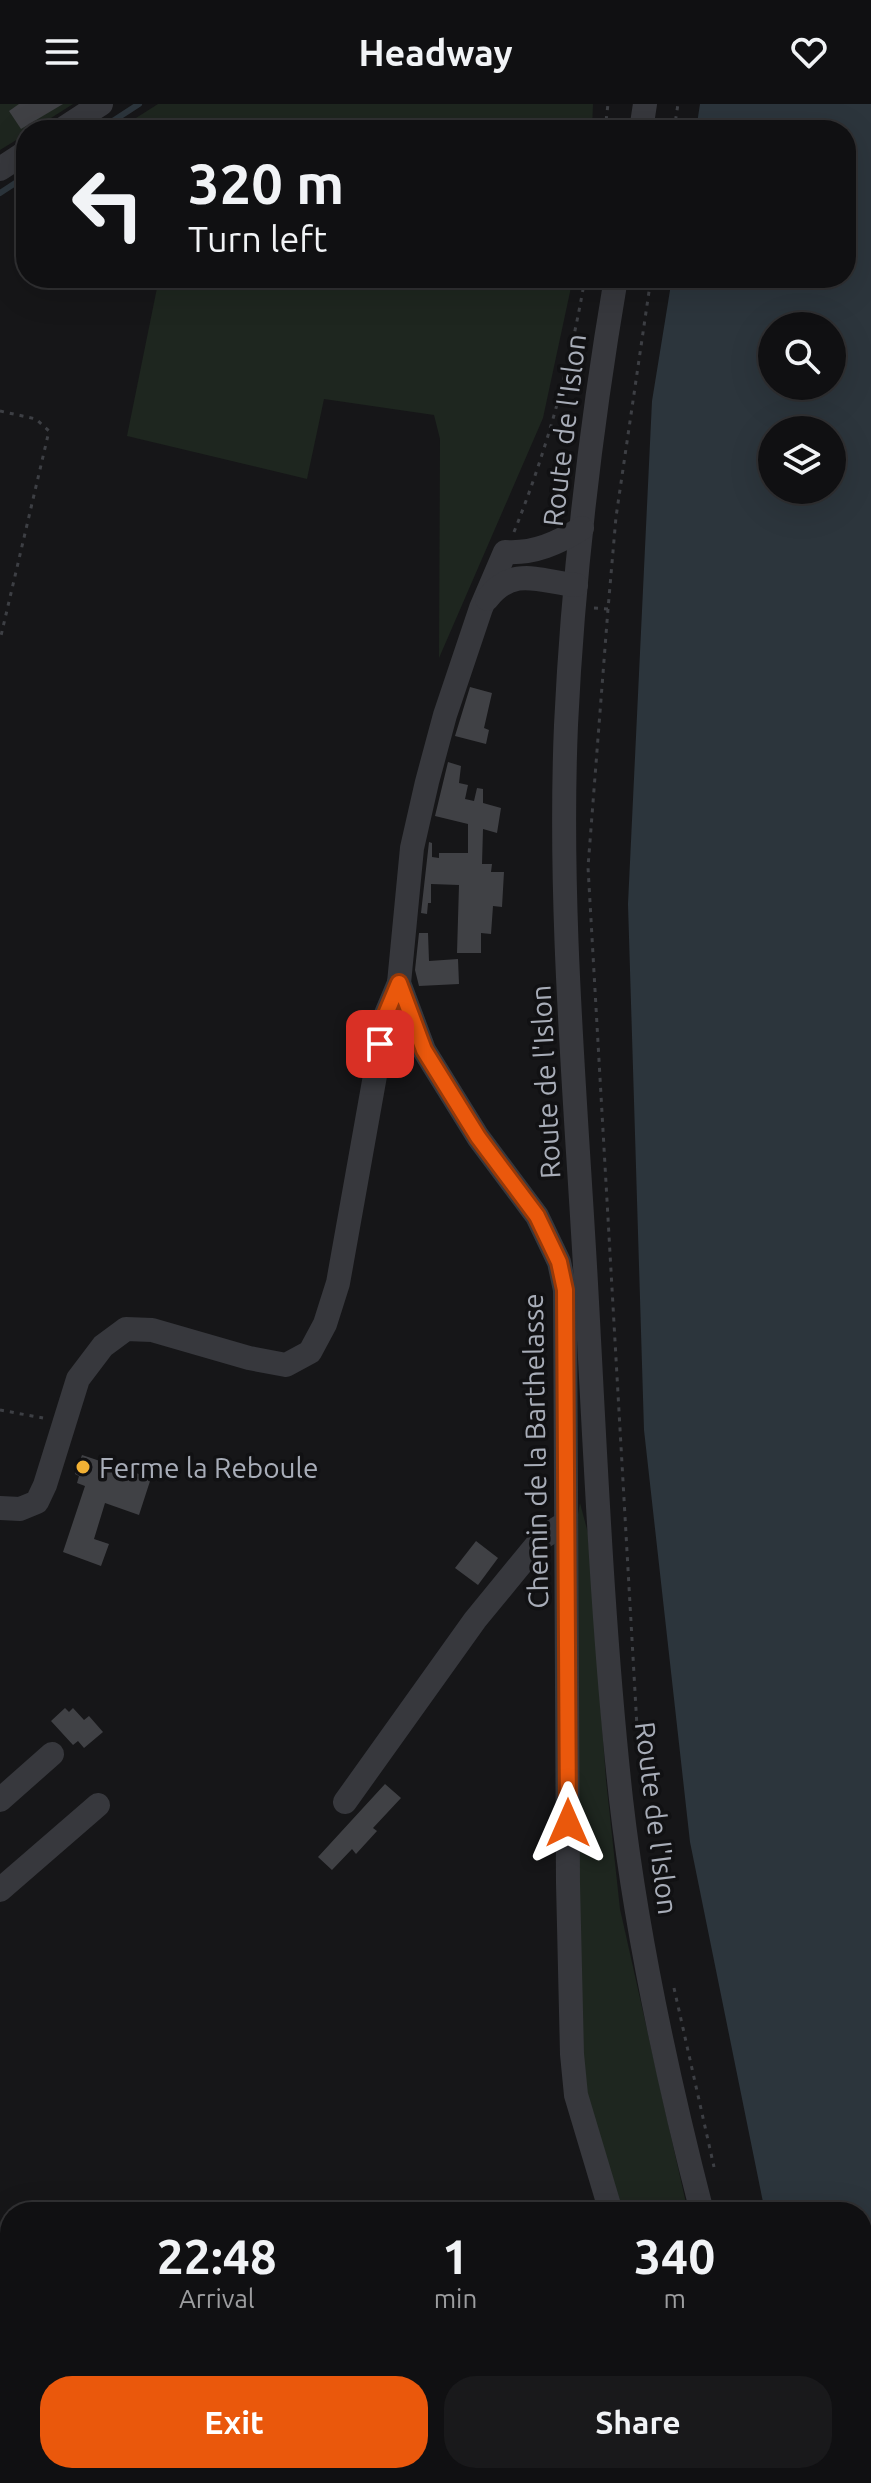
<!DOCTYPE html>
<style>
body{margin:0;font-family:Ubuntu,sans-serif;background:#19191b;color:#f1f3f6;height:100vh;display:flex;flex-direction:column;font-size:30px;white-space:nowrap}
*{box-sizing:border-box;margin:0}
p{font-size:26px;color:#9c9d9f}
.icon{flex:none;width:44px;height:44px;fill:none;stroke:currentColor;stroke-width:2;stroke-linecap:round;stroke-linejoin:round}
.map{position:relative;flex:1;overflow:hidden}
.panel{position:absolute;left:0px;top:2098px;width:872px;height:282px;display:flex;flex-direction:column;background:#101012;border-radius:32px 32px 0 0;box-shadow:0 8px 32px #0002,0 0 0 2px #303032}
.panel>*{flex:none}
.banner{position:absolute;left:16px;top:16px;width:840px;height:168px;border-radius:32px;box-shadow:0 8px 32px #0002,0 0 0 2px #303032;background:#101012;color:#f1f3f6;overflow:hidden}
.buttons{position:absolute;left:758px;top:208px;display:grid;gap:16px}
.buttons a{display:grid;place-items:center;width:88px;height:88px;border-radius:50%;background:#101012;box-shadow:0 8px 32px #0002,0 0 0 2px #303032;font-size:40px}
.pin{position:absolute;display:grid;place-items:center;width:68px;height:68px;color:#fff;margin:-34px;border-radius:16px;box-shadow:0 4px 12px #0006}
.me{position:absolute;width:88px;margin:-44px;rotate:0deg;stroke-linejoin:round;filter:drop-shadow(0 0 6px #0008)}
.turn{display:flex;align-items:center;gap:28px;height:168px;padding:0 40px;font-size:36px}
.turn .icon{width:104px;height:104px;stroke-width:2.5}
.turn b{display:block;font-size:56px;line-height:68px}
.eta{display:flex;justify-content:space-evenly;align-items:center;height:136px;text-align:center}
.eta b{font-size:48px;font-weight:700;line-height:56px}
.button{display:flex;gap:16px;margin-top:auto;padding:16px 40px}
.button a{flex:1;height:92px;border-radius:32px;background:#ea580c;color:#fff;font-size:32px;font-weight:700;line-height:92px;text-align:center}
.button a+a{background:#19191b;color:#f1f3f6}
header{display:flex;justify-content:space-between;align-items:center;height:104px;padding:0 40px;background:#101012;font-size:36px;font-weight:700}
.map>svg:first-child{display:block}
</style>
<header><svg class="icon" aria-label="menu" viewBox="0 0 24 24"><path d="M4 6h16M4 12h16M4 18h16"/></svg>Headway<svg class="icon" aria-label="heart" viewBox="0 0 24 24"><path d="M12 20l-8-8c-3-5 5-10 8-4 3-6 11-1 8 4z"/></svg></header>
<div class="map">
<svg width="871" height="2379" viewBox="0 0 871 2379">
<rect width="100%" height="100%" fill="#161618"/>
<g fill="#1e261f">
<polygon points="0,0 73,0 32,26 26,26 26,30 0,46"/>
<polygon points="158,0 593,0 592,26 137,26 125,21"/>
<polygon points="159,174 573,174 543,314 439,554 440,335 434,311 324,295 307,375 127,332"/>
<polygon points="580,1399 588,1429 606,1676 620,1805 688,2108 621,2108 580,1985 574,1432"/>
</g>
<path fill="#2c353c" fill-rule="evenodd" d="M 700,0 L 871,0 L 871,2379 L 855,2379 L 852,2370 L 862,2370 L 862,2108 L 765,2108 L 690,1738 L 644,1326 L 628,800 L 652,297 L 672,174 L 846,174 L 846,26 L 696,26 ZM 772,222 L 832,222 L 832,282 L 772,282 ZM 772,326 L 832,326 L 832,386 L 772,386 Z"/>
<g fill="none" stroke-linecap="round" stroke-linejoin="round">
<g stroke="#2c353c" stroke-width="6">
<polyline points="99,26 139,0"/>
<polyline points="0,89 26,72"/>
</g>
</g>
<g fill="#404145">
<polygon points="19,0 63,0 21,25 9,7"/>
<polygon points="470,583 492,589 484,624 489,626 486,640 455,632"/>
<polygon points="448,658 461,662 459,679 468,681 465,695 474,697 477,684 483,685 483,699 501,704 497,729 483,725 482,760 492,760 491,768 504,768 502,803 493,802 491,830 481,829 481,849 457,849 459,781 431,780 431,799 428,799 427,810 421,809 429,738 432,739 432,753 439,754 439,749 468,749 468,720 435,712"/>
<polygon points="419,829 428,829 429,857 458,855 459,880 419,882 415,866"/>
<polygon points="82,1351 151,1374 139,1411 105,1399 94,1435 109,1440 101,1462 63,1448 85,1382 77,1379 79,1372 75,1370"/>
<polygon points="476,1437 498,1454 478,1481 455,1464"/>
<polygon points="65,1604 69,1608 73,1604 84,1616 89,1612 103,1628 84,1644 78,1637 73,1641 51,1617"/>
<polygon points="385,1680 401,1694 373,1724 377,1727 356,1750 352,1745 332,1766 318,1753"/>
</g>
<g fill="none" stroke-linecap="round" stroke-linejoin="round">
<g stroke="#3d3f44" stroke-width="3" stroke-dasharray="4 6" stroke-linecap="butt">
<polyline points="605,26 608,0"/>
<polyline points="674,26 678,0"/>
<polyline points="0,307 36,315 49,327 0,536"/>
<path d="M 514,428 C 547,346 570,262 585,174"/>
<polyline points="594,504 608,505 616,413 651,174"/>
<polyline points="608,505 588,763 637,1623"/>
<polyline points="0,1306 43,1314"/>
<polyline points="674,1884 714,2063"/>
<polyline points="815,2370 819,2379"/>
</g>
<g stroke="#37383d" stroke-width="24">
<polyline points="61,26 101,0"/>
<polyline points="641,26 645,0"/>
<polyline points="0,65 26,48"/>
<path d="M 616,174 C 591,321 573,472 566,621 C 558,812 577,1007 587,1198 C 596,1364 603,1530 621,1695 C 637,1835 667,1972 702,2108"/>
<path d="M 582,424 C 558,439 534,450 505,448 L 481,504 L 445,611 L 427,678 L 412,744 L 399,879 L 424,946 L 478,1033 L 537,1112 L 559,1158 L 565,1186 L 568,1779 L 572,1950 L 576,1991 L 611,2108"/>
<path d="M 487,495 C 513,461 541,478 576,481"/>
<polyline points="0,1404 20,1405 37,1398 45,1381 78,1275 103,1242 126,1225 152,1226 249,1254 286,1261 310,1248 325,1220 338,1179 386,910 399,879"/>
<polyline points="0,1696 52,1650"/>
<polyline points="345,1698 475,1516 543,1433 566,1419"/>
<polyline points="0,1786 98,1701"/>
<polyline points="0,2281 10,2288"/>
<polyline points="140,2370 155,2379"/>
<polyline points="741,2370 748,2379"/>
<polyline points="788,2370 791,2379"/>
</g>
</g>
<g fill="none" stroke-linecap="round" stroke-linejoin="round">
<g stroke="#983908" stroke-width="20">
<polyline id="route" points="380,940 386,910 399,879 424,946 478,1033 537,1112 559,1158 565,1186 568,1719"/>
</g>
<use href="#route" stroke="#ea580c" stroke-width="14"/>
</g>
<circle fill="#f2b134" stroke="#111113" stroke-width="3" cx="83" cy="1363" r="8"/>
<g text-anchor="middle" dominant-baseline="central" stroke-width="7" stroke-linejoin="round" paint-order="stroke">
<g font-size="28" fill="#a8adb8" stroke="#111113">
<text transform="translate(564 326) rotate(-83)">Route de l'Islon</text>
<text transform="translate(545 978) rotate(-93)">Route de l'Islon</text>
<text transform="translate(535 1347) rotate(-91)">Chemin de la Barthelasse</text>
<text transform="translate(657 1714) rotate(83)">Route de l'Islon</text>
</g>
<g font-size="28" fill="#a8adb8" stroke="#111113" text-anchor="start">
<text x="99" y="1363">Ferme la Reboule</text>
</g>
</g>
</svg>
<div class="buttons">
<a><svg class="icon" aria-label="search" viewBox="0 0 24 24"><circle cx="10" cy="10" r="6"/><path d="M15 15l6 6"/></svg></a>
<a><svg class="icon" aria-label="layers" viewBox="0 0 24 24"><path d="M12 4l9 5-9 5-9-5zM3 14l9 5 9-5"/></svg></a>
</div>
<div class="pin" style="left:380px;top:940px;background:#d93025"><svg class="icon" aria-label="arrive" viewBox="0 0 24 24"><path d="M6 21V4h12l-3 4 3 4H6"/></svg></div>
<svg class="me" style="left:568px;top:1719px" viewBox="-20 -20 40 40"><path d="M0-17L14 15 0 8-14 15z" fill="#ea580c" stroke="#fff" stroke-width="4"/></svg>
<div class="banner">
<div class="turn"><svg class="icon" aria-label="left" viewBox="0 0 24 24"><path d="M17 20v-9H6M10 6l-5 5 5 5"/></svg><div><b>320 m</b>Turn left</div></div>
</div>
<section class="panel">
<div class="eta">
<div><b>22:48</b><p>Arrival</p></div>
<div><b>1</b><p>min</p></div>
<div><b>340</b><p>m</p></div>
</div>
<div class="button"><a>Exit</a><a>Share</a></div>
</section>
</div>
